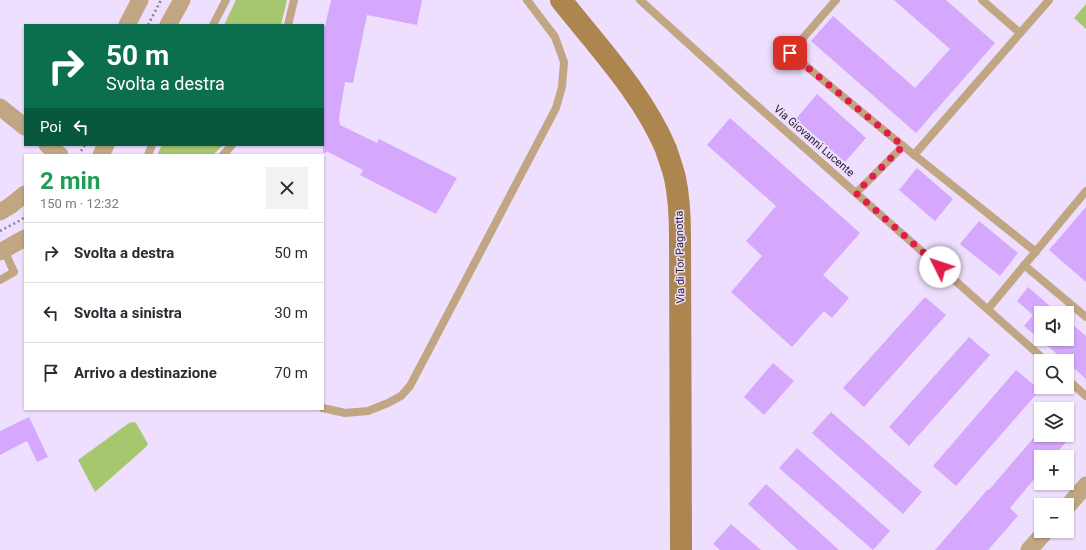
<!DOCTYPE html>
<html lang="it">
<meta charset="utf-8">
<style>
body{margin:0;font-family:Roboto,sans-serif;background:#f2f2f3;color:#2b2b33;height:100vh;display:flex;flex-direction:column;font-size:15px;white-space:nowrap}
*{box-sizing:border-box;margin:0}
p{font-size:13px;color:#7c7c81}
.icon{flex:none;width:22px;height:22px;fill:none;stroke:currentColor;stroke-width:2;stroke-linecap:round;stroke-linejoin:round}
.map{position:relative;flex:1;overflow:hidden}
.details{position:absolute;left:24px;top:154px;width:300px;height:256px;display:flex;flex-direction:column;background:#fff;border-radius:0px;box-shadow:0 1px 3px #0004}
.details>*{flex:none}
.guide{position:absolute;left:24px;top:24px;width:300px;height:122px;border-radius:0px;box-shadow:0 1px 3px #0004;background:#0b6e4f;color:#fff;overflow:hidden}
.fabs{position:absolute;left:1034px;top:306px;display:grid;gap:8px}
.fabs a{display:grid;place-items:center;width:40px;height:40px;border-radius:0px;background:#fff;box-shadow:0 1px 3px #0004;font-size:20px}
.pin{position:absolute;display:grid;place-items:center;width:34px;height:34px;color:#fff;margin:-17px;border-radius:8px;box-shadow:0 2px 6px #0006}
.me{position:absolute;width:44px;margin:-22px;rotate:311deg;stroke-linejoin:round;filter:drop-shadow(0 0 3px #0008)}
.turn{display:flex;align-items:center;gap:14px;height:84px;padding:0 16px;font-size:18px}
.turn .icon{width:52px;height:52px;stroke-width:2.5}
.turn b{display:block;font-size:28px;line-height:34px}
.then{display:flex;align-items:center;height:38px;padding:0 16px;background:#0003;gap:8px;font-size:15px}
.round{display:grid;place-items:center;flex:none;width:42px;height:42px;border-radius:0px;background:#f2f2f3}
.headline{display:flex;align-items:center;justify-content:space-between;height:68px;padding:0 16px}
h1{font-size:24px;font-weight:700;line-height:30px;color:#1e9e55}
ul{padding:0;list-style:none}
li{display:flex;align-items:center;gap:12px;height:60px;padding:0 16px;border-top:1px solid #e1e1e2}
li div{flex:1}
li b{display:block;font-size:15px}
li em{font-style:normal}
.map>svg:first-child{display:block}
</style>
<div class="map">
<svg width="1086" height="550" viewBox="0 0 1086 550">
<rect width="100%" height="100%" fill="#efdfff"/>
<g fill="#a7c76f">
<polygon points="236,0 287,0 281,25 224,25"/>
<polygon points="1086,4 1086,29 1074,18"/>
<polygon points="162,145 223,145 213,155 157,155"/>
<polygon points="134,422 136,423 148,444 146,447 95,492 78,460 129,423"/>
</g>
<g fill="#d5a8fd">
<polygon points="331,0 422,0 417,25 367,15 353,83 345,82 339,118 340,125 377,143 379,139 457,178 436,214 360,175 363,170 328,152 323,153 323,25 325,26"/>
<polygon points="894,0 946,0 995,43 916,133 811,41 833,16 915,88 950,49"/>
<polygon points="817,94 866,138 845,162 796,119"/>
<polygon points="730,118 860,233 823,275 849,298 832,318 824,311 792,347 731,292 762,256 746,241 776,206 707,145"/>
<polygon points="917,168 953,199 935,221 899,190"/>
<polygon points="1086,207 1086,282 1049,250"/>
<polygon points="979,221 1018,253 1000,276 960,244"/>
<polygon points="1028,287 1058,313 1041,313 1041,339 1067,339 1067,320 1086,336 1086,379 1067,362 1067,361 1065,361 1024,326 1033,315 1017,301"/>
<polygon points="925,297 946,315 864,407 843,388"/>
<polygon points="969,337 990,355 909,446 889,427"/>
<polygon points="773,363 794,381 764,415 744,397"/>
<polygon points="1016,370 1040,390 956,486 933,466"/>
<polygon points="831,412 922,492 903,514 812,433"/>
<polygon points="29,417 48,457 37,462 27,441 0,455 0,431"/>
<polygon points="1036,435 1072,435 1053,457 1041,457 1041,471 1010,508 1018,516 988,550 935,550 988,489 989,490"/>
<polygon points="797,448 890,531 873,550 779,468"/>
<polygon points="766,484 839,550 798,550 748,504"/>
<polygon points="731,524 761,550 720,550 713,544"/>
</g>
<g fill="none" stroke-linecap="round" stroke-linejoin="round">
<g stroke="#877d92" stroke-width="2.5" stroke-dasharray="2 3" stroke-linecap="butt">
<polyline points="148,25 161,0"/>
<polyline points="81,151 85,145"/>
<polyline points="0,231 19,221 25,217"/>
</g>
<g stroke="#c0a683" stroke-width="8">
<polyline points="640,0 746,96 1046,361"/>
<polyline points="836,0 790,53 903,146 1036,252"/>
<polyline points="982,0 1020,33"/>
<polyline points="213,25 226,0"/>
<polyline points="288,25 294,0"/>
<polyline points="148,155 152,145"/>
<polyline points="223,155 232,145"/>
<polyline points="914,155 1049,0"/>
<polyline points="856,193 903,146"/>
<polyline points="1024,265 1086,317"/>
<polyline points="0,280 14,272 4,250"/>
<polyline points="988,309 1086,191"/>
<polyline points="1067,379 1086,396"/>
<polyline points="323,408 345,413 368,411 388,403 401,396 410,386 556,108 562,87 564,62 555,37 527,0"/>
</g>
<g stroke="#c0a683" stroke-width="17">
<polyline points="127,25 140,0"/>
<polyline points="168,25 182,0"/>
<polyline points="0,107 25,127"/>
<polyline points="47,145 60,155"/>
<polyline points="101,155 106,145"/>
<polyline points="0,212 10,206 25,194"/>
<polyline points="0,252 25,238"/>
<polyline points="1067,507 1086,485"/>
<polyline points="1029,550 1046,531"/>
</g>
<path stroke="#ac854f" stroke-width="22" d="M 561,0 C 599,48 642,93 666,149 C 669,159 673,169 675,178 C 679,197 680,217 680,236 L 681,550"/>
</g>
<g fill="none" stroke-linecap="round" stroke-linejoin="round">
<polyline stroke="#e11d48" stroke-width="7" stroke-dasharray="0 12.6" points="790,53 903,146 856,193 940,267"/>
</g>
<g text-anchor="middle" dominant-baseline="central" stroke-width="3" stroke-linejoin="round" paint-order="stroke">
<g font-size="11" fill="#27212c" stroke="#efdfff">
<text transform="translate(814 141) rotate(41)">Via Giovanni Lucente</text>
<text transform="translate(680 257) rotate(-91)">Via di Tor Pagnotta</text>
</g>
</g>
</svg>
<div class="fabs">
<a><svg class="icon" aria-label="sound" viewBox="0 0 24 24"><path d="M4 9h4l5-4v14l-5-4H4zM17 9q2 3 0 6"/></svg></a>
<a><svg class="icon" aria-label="search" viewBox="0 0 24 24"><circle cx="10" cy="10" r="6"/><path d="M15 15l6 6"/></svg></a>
<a><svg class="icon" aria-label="layers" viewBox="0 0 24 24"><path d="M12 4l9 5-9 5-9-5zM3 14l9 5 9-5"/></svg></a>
<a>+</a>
<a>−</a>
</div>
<div class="pin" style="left:790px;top:53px;background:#d93025"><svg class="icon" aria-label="arrive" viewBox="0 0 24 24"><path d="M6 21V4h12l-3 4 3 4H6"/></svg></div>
<svg class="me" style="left:940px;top:267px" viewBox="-20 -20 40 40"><circle r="19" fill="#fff"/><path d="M0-13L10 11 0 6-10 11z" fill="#e11d48"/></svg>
<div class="guide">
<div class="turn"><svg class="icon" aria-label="right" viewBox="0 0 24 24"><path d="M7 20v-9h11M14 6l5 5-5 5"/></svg><div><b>50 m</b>Svolta a destra</div></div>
<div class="then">Poi<svg class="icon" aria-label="left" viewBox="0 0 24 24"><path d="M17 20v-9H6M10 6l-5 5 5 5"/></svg></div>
</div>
<section class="details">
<div class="headline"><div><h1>2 min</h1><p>150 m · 12:32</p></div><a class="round"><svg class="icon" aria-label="close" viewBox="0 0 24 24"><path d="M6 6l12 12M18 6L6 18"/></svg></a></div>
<ul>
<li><svg class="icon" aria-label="right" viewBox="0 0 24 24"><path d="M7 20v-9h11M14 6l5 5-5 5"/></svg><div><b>Svolta a destra</b></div><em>50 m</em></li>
<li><svg class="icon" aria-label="left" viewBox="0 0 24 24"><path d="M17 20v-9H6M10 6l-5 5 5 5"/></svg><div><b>Svolta a sinistra</b></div><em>30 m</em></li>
<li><svg class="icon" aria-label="arrive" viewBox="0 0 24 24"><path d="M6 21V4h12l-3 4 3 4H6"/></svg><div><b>Arrivo a destinazione</b></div><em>70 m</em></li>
</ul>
</section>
</div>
